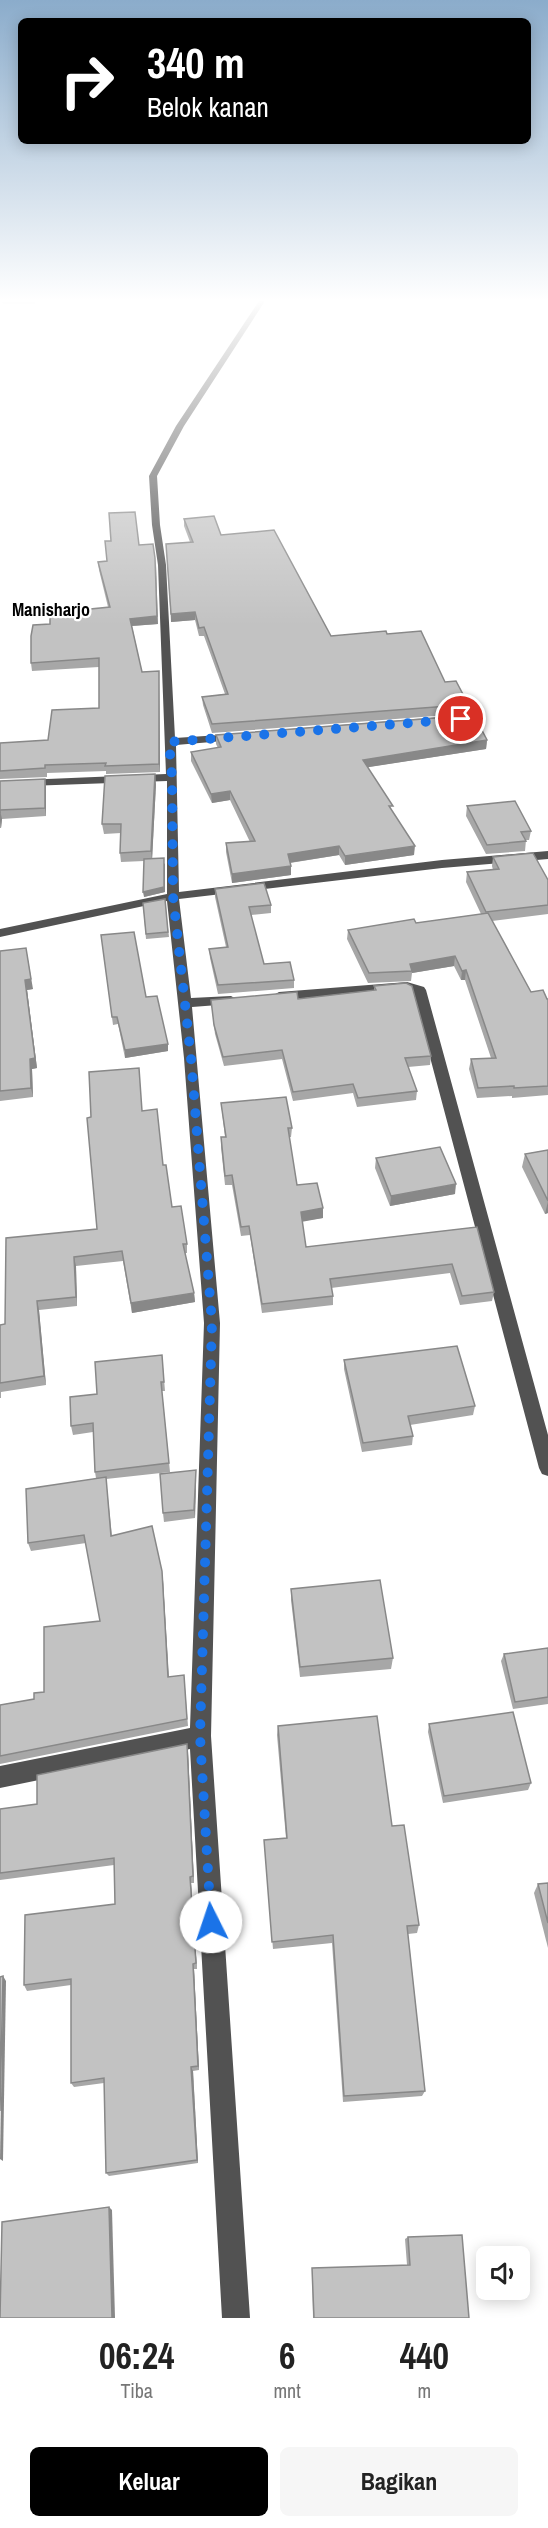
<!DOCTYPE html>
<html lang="id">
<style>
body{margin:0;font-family:"Archivo Narrow",sans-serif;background:#f6f6f6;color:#222;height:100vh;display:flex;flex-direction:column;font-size:22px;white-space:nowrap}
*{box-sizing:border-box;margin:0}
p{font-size:20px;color:#767676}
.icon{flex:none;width:33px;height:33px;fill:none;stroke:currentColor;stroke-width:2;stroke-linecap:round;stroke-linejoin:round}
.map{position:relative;height:2318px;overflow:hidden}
.sheet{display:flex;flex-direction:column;background:#fff;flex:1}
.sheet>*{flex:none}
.banner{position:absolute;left:18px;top:18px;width:513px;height:126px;border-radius:9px;box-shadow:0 3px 15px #0003;background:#000;color:#fff;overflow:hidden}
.controls{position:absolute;left:476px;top:2246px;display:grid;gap:12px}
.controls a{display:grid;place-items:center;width:54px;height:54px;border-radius:9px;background:#fff;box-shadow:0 3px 15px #0003;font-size:30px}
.pin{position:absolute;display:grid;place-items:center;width:51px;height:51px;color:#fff;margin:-26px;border:3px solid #fff;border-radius:50%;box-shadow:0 2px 6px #0007}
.me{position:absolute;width:66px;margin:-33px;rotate:356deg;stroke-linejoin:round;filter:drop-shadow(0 0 4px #0008)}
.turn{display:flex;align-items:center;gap:21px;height:126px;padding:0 30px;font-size:27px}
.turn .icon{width:78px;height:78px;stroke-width:2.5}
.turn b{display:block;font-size:42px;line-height:51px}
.eta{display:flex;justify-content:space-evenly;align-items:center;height:102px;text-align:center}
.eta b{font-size:36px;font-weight:700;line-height:42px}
.cta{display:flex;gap:12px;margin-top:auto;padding:12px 30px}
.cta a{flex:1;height:69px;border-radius:9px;background:#000;color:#fff;font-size:24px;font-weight:700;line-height:69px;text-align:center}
.cta a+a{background:#f6f6f6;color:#222}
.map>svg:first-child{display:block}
</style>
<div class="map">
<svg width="548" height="2318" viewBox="0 0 548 2318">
<rect width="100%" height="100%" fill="#fff"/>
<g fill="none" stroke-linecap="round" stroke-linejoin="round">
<g fill="#525252" fill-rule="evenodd">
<polygon points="259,301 265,301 184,426 157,476 160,525 166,565 175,738 235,734 240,737 235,740 176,745 179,892 442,860 548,851 548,859 442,868 179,899 191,998 231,996 238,1000 231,1004 192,1007 220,1323 211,1736 250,2318 222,2318 190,1749 0,1788 0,1766 190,1728 204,1323 184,1058 167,901 0,937 0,929 167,894 167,781 0,787 0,781 166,774 158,565 152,525 149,476 176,426"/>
<polygon points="407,982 424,987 426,990 548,1435 548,1476 542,1474 539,1468 413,993 406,990 279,1000 272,996 279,992"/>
</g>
</g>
<g fill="#a7a7a7">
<polygon points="2,301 36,301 35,304 3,304"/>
<polygon points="184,519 221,535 331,636 387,634 445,682 456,681 487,740 486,749 368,767 392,811 414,855 345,865 339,855 290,863 291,875 232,883 226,852 226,843 250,842 230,800 212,803 191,761 191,752 218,748 216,744 216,735 463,715 461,714 212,733 203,705 202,697 225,694 204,636 199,636 195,620 171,622 166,544 190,542 184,526"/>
<polygon points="107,561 158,624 132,626 142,672 159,680 160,772 106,774 106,771 47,773 47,777 0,779 0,743 48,740 99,708 99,667 32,671 31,663 50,624 108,607 99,570 98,562"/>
<polygon points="45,779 46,788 46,816 2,819 1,828 0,828 0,781"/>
<polygon points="156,784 152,859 165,892 144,897 144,861 121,862 120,853 121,833 104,834 102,824"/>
<polygon points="467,806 531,831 529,840 526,840 525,851 486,854 466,816"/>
<polygon points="493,857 548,880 548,914 492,921 531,992 548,999 548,1095 512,1098 512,1096 477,1098 469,1069 471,1059 491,1058 465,980 461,980 454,966 412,973 411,981 368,983 347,939 348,930 416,923 481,914 466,882 467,872 493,870 492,866"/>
<polygon points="215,889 271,905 271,913 251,915 264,964 294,980 294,988 218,994 210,958 209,949 226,947 215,897"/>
<polygon points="165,899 169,937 146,939 143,903"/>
<polygon points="101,935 146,997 168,1051 125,1058 118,1024 113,1025"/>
<polygon points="0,951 33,989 27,990 37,1068 32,1069 33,1097 0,1101"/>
<polygon points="374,986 431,1056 430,1065 408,1067 417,1091 416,1100 357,1107 353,1093 293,1101 282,1059 224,1066 215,1034 211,1000 298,999 374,990"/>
<polygon points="221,1103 292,1128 291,1137 289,1137 297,1185 323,1208 323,1218 302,1221 306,1247 477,1227 494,1292 492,1301 460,1305 450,1273 331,1288 333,1296 333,1305 262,1313 250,1235 241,1236 232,1185 225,1185 221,1147 221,1137 225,1137"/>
<polygon points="142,1110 163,1165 172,1207 187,1244 187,1253 185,1253 194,1293 195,1302 132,1313 123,1261 76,1266 77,1306 39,1310 46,1385 1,1392 1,1398 0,1398 0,1325 5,1324 97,1229"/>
<polygon points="548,1150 548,1213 545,1214 522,1167 525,1154"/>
<polygon points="376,1158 455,1194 390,1206 375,1168"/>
<polygon points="162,1355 165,1391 162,1391 170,1472 106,1479 112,1536 163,1580 169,1677 184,1675 188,1726 0,1764 0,1705 34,1699 44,1692 100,1621 86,1543 31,1551 28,1543 96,1478 95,1472 93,1432 73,1435 71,1426 97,1394"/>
<polygon points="344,1360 475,1406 473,1415 410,1425 413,1436 412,1445 362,1452 344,1369"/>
<polygon points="196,1479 195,1518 164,1522 163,1513"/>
<polygon points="291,1589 393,1658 391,1669 300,1677 291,1600"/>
<polygon points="548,1648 548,1704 513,1709 501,1661 504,1654"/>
<polygon points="429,1724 531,1783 528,1790 443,1803 428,1732"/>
<polygon points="278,1726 392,1826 419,1925 417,1933 408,1934 425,2091 422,2096 343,2102 332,1943 273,1949 264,1840 286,1838 277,1735"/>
<polygon points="188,1752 194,1883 191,1883 197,1969 194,1969 199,2070 193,2071 198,2163 109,2176 106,2173 104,2083 74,2087 71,2083 71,1985 27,1991 24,1985 115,1904 114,1865 0,1880 0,1809 37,1804"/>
<polygon points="548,1883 548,1948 534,1893 538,1884"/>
<polygon points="408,2237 469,2318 313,2318 312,2268 407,2265 405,2239"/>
</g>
<g fill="#888">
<polygon points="156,565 158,624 131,626 130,619"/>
<polygon points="195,612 195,620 171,622 171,614"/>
<polygon points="159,671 159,680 160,772 159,764"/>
<polygon points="487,740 486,749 363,768 363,760"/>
<polygon points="155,774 156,784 152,861 151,851"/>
<polygon points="45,779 46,788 46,816 45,808"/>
<polygon points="230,791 230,800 212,803 211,794"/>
<polygon points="0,810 2,819 1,828 0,821"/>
<polygon points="339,846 339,855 288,863 288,854"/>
<polygon points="415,846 414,855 345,865 345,856"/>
<polygon points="165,863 165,892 144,897 143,892"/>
<polygon points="291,866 291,875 232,883 232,874"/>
<polygon points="26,948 33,989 27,990 37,1068 32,1069 33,1097 31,1088 25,980"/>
<polygon points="455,956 454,966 412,973 410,964"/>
<polygon points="466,970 465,980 461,980 462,971"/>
<polygon points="168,1044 168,1051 125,1058 125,1050"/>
<polygon points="456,1184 455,1194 390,1206 391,1196"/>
<polygon points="548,1201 548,1213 545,1214"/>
<polygon points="323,1208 323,1218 301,1222 301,1212"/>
<polygon points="74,1257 76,1266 77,1306 76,1297"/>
<polygon points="194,1293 195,1302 132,1313 131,1303"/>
<polygon points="37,1301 39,1310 46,1385 44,1376"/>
<polygon points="196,1470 196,1479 195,1518 194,1510"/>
<polygon points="162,1571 163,1580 169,1685 168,1677"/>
<polygon points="187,1744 188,1752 194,1883 193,1876"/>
<polygon points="190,1877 191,1883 197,1969 196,1963"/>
<polygon points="193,1964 194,1969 199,2070 198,2066"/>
<polygon points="3,1976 6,1981 3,2161 0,2159"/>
<polygon points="191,2067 193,2071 198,2163 197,2160"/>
<polygon points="109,2207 112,2210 115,2318 112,2318"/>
</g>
<g fill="#c2c2c2" stroke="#888" stroke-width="1.5">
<polygon points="135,512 139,545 153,544 155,558 157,616 130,619 142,672 159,671 159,764 105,766 106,763 45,765 45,768 0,771 0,743 48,740 52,710 99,708 99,658 31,663 31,636 33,625 50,624 50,613 110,607 98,562 107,561 105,541 111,541 109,513"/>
<polygon points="214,516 221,535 274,530 331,636 386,631 387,634 421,631 445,682 456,681 487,740 363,760 393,806 389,806 415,846 345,856 339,846 288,854 291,866 232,874 226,843 255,841 230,791 211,794 191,752 221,747 216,735 462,716 469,710 462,705 212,724 202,697 228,694 204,627 199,628 195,612 171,614 166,544 193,542 184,519"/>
<polygon points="155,774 151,851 120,853 121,824 102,824 105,776"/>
<polygon points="45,779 45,808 0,810 0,813 0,781"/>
<polygon points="515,801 531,831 521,832 526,841 487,845 467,806"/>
<polygon points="533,853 548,880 548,905 486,912 467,872 499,869 493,857"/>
<polygon points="164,858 164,887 143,892 144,859"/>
<polygon points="264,883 271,905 249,907 264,964 290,962 294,980 218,985 209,949 228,947 215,889"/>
<polygon points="165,899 168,932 146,934 143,903"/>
<polygon points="488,913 531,992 543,990 547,999 548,999 548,1086 514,1088 514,1086 478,1088 471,1059 496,1058 466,970 462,971 455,956 410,964 412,971 369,973 348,930 414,919 416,923"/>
<polygon points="134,932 146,997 157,996 168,1044 125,1050 117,1017 112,1017 101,935"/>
<polygon points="26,948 31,979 25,980 35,1058 30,1059 31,1088 0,1091 0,951"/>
<polygon points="406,983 412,986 431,1056 405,1058 417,1091 358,1098 353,1084 293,1092 282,1050 223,1057 214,1025 211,1000 297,992 298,999 376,990 374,986"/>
<polygon points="139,1068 142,1111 157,1109 163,1165 166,1165 172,1207 181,1206 187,1244 183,1244 194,1293 131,1303 122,1251 74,1257 76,1297 37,1301 44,1376 0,1383 0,1325 5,1324 6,1238 97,1229 87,1118 91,1117 89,1072"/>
<polygon points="286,1097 292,1128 288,1128 297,1185 317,1183 323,1208 301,1212 306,1247 477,1227 494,1292 462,1296 452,1264 330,1279 333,1296 262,1304 249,1226 241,1227 232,1175 225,1176 221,1137 226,1137 221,1103"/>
<polygon points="440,1147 456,1184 391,1196 376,1158"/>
<polygon points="548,1150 548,1201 525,1154"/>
<polygon points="457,1346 475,1406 408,1416 413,1436 363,1443 344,1360"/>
<polygon points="162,1355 164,1382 161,1382 169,1463 95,1472 93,1423 71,1426 70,1397 97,1394 95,1362"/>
<polygon points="196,1470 194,1510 163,1513 160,1474"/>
<polygon points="106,1477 111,1536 152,1526 162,1571 168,1677 184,1675 187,1719 0,1756 0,1705 34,1699 34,1693 44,1692 44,1627 100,1621 84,1535 28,1543 26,1489"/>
<polygon points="380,1580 393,1658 300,1667 291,1589"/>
<polygon points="548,1648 548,1697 515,1702 504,1654"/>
<polygon points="513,1712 531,1783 444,1796 429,1724"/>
<polygon points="377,1716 392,1826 404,1825 419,1925 407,1926 425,2091 344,2096 333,1935 272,1942 264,1840 287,1838 278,1726"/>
<polygon points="187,1744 193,1876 190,1877 196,1963 193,1964 198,2066 191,2067 197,2160 106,2173 104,2078 71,2083 71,1979 24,1985 25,1915 115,1904 114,1858 0,1873 0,1809 37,1804 37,1775"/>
<polygon points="548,1883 548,1923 538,1884"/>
<polygon points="3,1976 0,2111 0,1977"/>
<polygon points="109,2207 112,2318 0,2318 2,2222"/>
<polygon points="462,2235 469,2318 314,2318 312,2268 410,2265 408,2237"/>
</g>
<linearGradient id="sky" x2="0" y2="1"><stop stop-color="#8baccb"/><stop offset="0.48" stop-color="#fff"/><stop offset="1" stop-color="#fff" stop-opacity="0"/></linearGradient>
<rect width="548" height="626" fill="url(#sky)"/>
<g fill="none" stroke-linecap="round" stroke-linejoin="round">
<polyline stroke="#1a73e8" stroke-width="10" stroke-dasharray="0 18" points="211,1922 200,1736 212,1323 191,1058 173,896 172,777 169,742 461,719"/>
</g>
<g text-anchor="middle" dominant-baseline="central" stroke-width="4.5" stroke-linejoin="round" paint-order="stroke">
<g font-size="18" font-weight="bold" fill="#000" stroke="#fff">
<text x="51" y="609">Manisharjo</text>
</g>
</g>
</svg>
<div class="controls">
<a><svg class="icon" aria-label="sound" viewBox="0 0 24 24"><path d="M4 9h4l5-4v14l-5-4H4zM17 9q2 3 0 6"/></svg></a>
</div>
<div class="pin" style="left:461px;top:719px;background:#d93025"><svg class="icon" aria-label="arrive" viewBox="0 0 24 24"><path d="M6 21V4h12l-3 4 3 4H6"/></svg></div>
<svg class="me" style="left:211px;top:1922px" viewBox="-20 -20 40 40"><circle r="19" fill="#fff"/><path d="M0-13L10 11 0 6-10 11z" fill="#1a73e8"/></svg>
<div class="banner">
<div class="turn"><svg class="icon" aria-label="right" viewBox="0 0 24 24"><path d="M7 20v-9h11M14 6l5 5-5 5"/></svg><div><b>340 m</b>Belok kanan</div></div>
</div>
</div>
<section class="sheet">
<div class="eta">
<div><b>06:24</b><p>Tiba</p></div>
<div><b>6</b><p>mnt</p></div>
<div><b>440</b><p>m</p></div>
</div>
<div class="cta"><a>Keluar</a><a>Bagikan</a></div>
</section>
